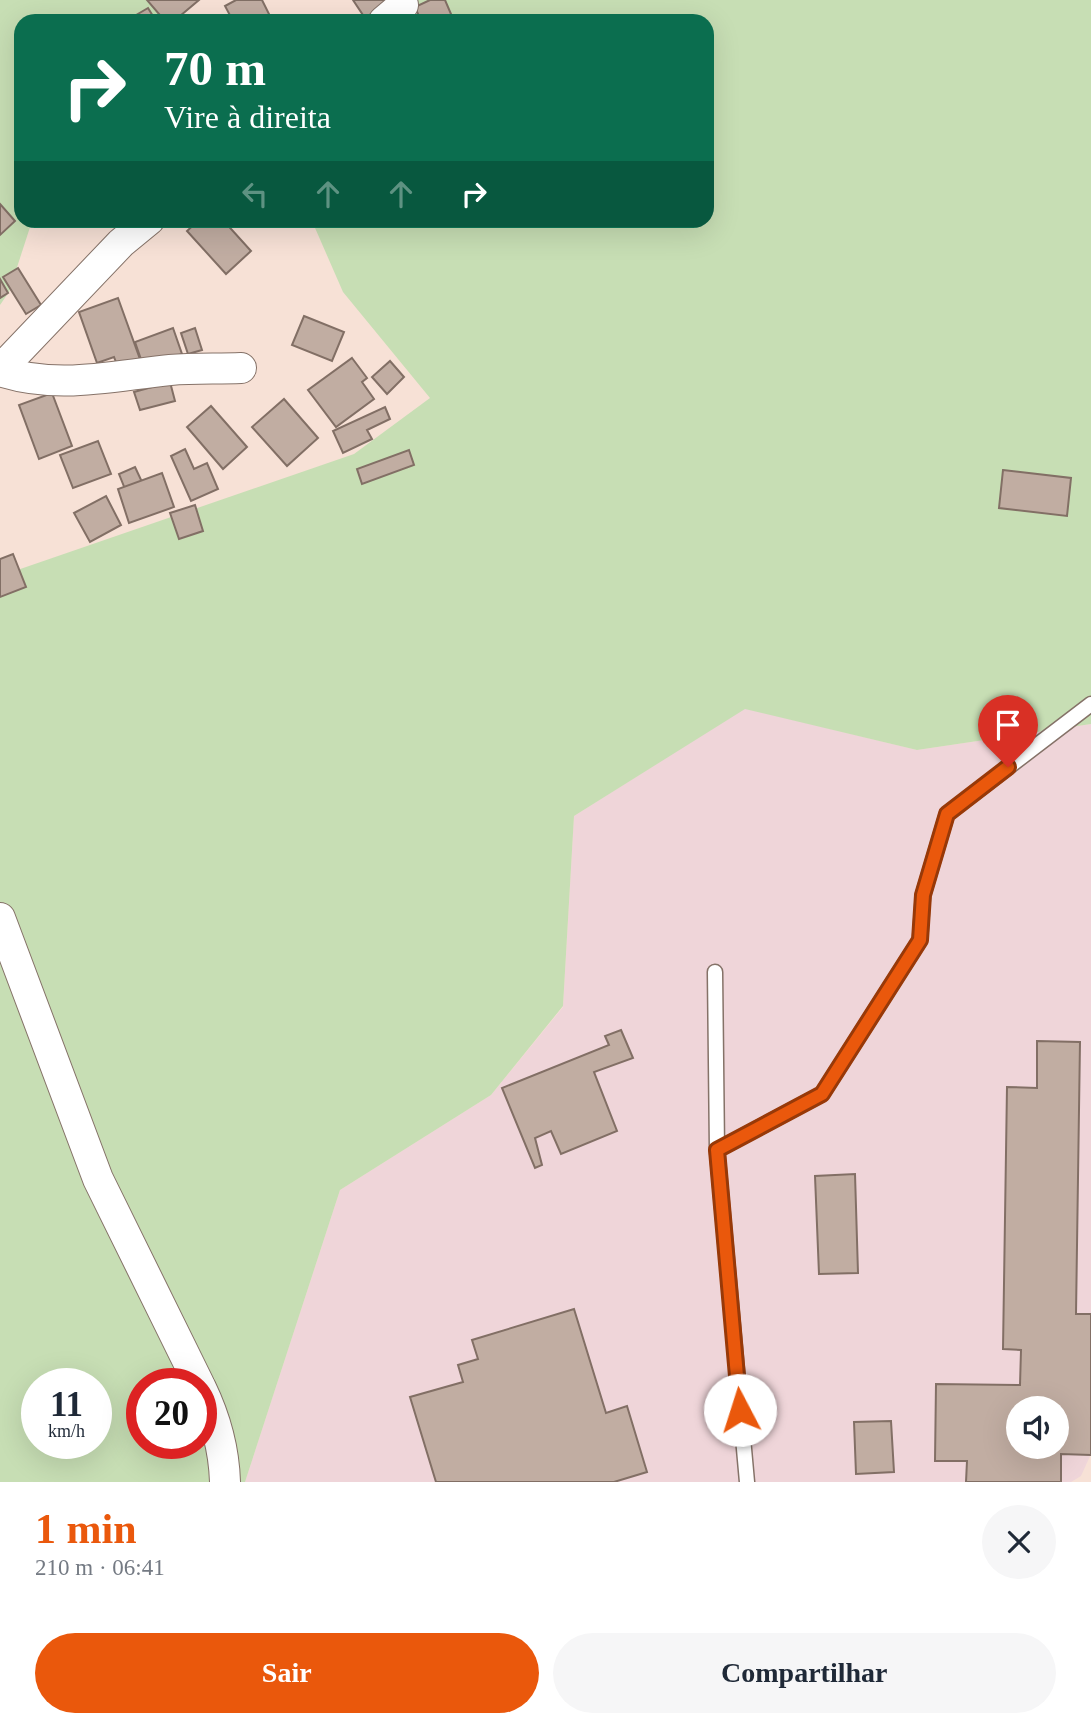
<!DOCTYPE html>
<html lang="pt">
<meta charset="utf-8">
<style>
body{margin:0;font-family:Georgia,serif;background:#f6f6f7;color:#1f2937;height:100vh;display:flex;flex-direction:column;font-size:26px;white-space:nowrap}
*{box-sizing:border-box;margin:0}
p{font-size:23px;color:#747a83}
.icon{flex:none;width:38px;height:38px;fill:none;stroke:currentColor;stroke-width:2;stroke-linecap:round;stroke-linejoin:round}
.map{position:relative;height:1482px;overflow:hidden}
.side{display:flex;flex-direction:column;background:#fff;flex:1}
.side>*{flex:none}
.guide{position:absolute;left:14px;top:14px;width:700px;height:214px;border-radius:21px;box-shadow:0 7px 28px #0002;background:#0b6e4f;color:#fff;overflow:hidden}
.controls{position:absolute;left:1006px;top:1396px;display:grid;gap:14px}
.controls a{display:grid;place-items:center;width:63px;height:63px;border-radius:50%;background:#fff;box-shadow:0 7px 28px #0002;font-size:35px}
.speed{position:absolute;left:21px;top:1368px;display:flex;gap:14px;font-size:35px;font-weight:700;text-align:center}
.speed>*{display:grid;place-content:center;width:91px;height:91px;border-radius:50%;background:#fff;box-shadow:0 7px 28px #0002;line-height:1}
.speed small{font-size:18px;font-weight:400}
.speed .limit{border:10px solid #d22;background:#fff;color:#111}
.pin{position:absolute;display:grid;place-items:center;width:60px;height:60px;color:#fff;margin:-72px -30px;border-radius:50% 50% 50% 0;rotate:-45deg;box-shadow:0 0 7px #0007}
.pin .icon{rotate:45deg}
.me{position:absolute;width:77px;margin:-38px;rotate:355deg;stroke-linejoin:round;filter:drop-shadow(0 0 5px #0008)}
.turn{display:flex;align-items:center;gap:24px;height:147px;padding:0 35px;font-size:32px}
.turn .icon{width:91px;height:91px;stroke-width:2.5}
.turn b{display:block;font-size:49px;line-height:60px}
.lanes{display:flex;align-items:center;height:66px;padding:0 35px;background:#0003;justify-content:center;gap:35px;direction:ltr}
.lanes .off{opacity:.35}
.round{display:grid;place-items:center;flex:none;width:74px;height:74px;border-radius:37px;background:#f6f6f7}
.summary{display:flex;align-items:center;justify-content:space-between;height:119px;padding:0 35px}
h1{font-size:42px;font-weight:700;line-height:52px;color:#ea580c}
.primary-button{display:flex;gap:14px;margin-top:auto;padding:14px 35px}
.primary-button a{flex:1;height:80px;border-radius:42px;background:#ea580c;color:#fff;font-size:28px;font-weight:700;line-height:80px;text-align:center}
.primary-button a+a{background:#f6f6f7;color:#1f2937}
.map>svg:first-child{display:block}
</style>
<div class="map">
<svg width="1091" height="1482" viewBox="0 0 1091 1482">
<rect width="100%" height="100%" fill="#f7e1d6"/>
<path fill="#efd5d9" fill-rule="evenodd" d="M 745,708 L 917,750 L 1091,724 L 1091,1454 L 1081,1476 L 1071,1482 L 245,1482 L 340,1190 L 491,1095 L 563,1007 L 574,816 ZM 1018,1409 L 1057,1409 L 1057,1447 L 1018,1447 Z"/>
<g fill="#c7deb4" fill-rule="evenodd">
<polygon points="0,0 188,0 168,21 21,21 21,220 32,221 9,292 0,305"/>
<path d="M 414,0 L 1091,0 L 1091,724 L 917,750 L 745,709 L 574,816 L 563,1006 L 491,1095 L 340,1190 L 245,1482 L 0,1482 L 0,576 L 354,454 L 430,398 L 343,292 L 312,221 L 707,220 L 707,21 L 420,21 ZM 37,1384 L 96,1384 L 96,1444 L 37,1444 ZM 142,1384 L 201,1384 L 201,1444 L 142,1444 Z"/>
</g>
<g fill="#c1ada2" stroke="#826f65" stroke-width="2" fill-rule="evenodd">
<polygon points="147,0 199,0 174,21 165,21"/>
<polygon points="236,0 262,0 270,16 261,21 233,21 225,6"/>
<polygon points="353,0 388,0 389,2 365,18"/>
<polygon points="430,0 445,0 454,21 421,21 415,7"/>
<polygon points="148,8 156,21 126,21"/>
<polygon points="0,204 15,221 0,235"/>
<polygon points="199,220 223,220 251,251 226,274 187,231"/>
<polygon points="18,268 41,305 26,314 3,277"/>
<polygon points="0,279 8,293 0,298"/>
<polygon points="118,298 141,362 119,370 114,357 97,363 79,312"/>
<polygon points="304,316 344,332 332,361 292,345"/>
<polygon points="173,328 182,354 144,368 135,342"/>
<polygon points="195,328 202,350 188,354 181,333"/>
<polygon points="352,358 367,378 362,382 374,399 336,427 308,390"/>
<polygon points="390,361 404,377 387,394 372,377"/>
<polygon points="170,382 175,401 140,410 134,392"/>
<polygon points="52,393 72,446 39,459 19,405"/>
<polygon points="284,399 318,438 287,466 252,427"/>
<polygon points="211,406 247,447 223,469 187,427"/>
<polygon points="385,407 390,419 367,430 372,439 343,453 333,431"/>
<polygon points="98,441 111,474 73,488 60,455"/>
<polygon points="185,449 194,469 207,463 218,489 191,501 171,456"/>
<polygon points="409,450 414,465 362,484 357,469"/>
<polygon points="135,467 142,482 125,489 119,474"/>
<polygon points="1003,470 1071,478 1067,516 999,508"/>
<polygon points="162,473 174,507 129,523 118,489"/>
<polygon points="106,496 121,525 90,542 74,513"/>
<polygon points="195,505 203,531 179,539 170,513"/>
<polygon points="13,554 26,587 0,597 0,559"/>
<polygon points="621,1030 633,1058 594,1072 617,1131 561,1154 551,1131 535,1138 542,1165 535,1168 502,1088 609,1045 605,1036"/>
<path d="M 1037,1041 L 1080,1042 L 1076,1314 L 1091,1314 L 1091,1455 L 1061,1454 L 1061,1482 L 966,1482 L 967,1461 L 935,1461 L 936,1384 L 1020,1385 L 1021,1350 L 1003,1349 L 1007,1087 L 1037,1088 ZM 1018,1409 L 1057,1409 L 1057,1447 L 1018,1447 Z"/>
<polygon points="855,1174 858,1273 819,1274 815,1176"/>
<polygon points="574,1309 606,1413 627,1406 647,1472 614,1482 436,1482 410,1397 463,1382 458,1365 478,1359 472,1340"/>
<polygon points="891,1421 894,1472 856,1474 854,1422"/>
</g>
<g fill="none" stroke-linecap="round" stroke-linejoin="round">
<g stroke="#857268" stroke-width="17">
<g id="lane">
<polyline points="715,972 717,1150 747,1482"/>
<polyline points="717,1150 822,1094 920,940 923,895 947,814 1091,704"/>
</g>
</g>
<g stroke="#857268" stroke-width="32">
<g id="street">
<polyline points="384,21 403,5"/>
<polyline points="0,370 121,243 149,220"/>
<path d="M 0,371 C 58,390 111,376 170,370 C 194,368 217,369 241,368"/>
<polyline points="0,918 98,1179 199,1384"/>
<path d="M 201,1388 C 216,1419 224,1448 225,1482"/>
</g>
</g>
<use href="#lane" stroke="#fff" stroke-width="14"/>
<use href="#street" stroke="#fff" stroke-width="30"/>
</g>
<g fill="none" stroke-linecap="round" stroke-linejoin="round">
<g stroke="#983908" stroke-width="18">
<polyline id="route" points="740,1410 717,1150 822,1094 920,940 923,895 947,814 1008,767"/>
</g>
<use href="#route" stroke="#ea580c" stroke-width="12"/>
</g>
</svg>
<div class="controls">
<a><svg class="icon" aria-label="sound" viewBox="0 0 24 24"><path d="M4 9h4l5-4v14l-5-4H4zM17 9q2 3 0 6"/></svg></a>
</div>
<div class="speed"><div>11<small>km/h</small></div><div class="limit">20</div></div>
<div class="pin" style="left:1008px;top:767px;background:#d93025"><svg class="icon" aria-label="arrive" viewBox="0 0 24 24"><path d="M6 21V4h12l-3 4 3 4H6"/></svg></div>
<svg class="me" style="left:740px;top:1410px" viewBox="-20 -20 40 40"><circle r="19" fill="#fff"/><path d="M0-13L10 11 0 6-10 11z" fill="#ea580c"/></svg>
<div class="guide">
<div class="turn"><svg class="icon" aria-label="right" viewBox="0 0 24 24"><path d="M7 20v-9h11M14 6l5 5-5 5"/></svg><div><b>70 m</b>Vire à direita</div></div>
<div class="lanes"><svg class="icon off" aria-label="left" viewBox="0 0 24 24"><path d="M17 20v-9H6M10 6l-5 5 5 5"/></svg><svg class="icon off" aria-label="ahead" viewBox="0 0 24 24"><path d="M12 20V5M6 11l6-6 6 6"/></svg><svg class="icon off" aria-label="ahead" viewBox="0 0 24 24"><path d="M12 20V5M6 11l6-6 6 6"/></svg><svg class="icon" aria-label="right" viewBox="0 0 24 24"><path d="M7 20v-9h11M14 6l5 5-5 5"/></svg></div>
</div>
</div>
<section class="side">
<div class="summary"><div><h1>1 min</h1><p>210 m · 06:41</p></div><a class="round"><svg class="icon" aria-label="close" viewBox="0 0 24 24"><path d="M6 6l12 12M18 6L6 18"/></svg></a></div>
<div class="primary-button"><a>Sair</a><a>Compartilhar</a></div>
</section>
